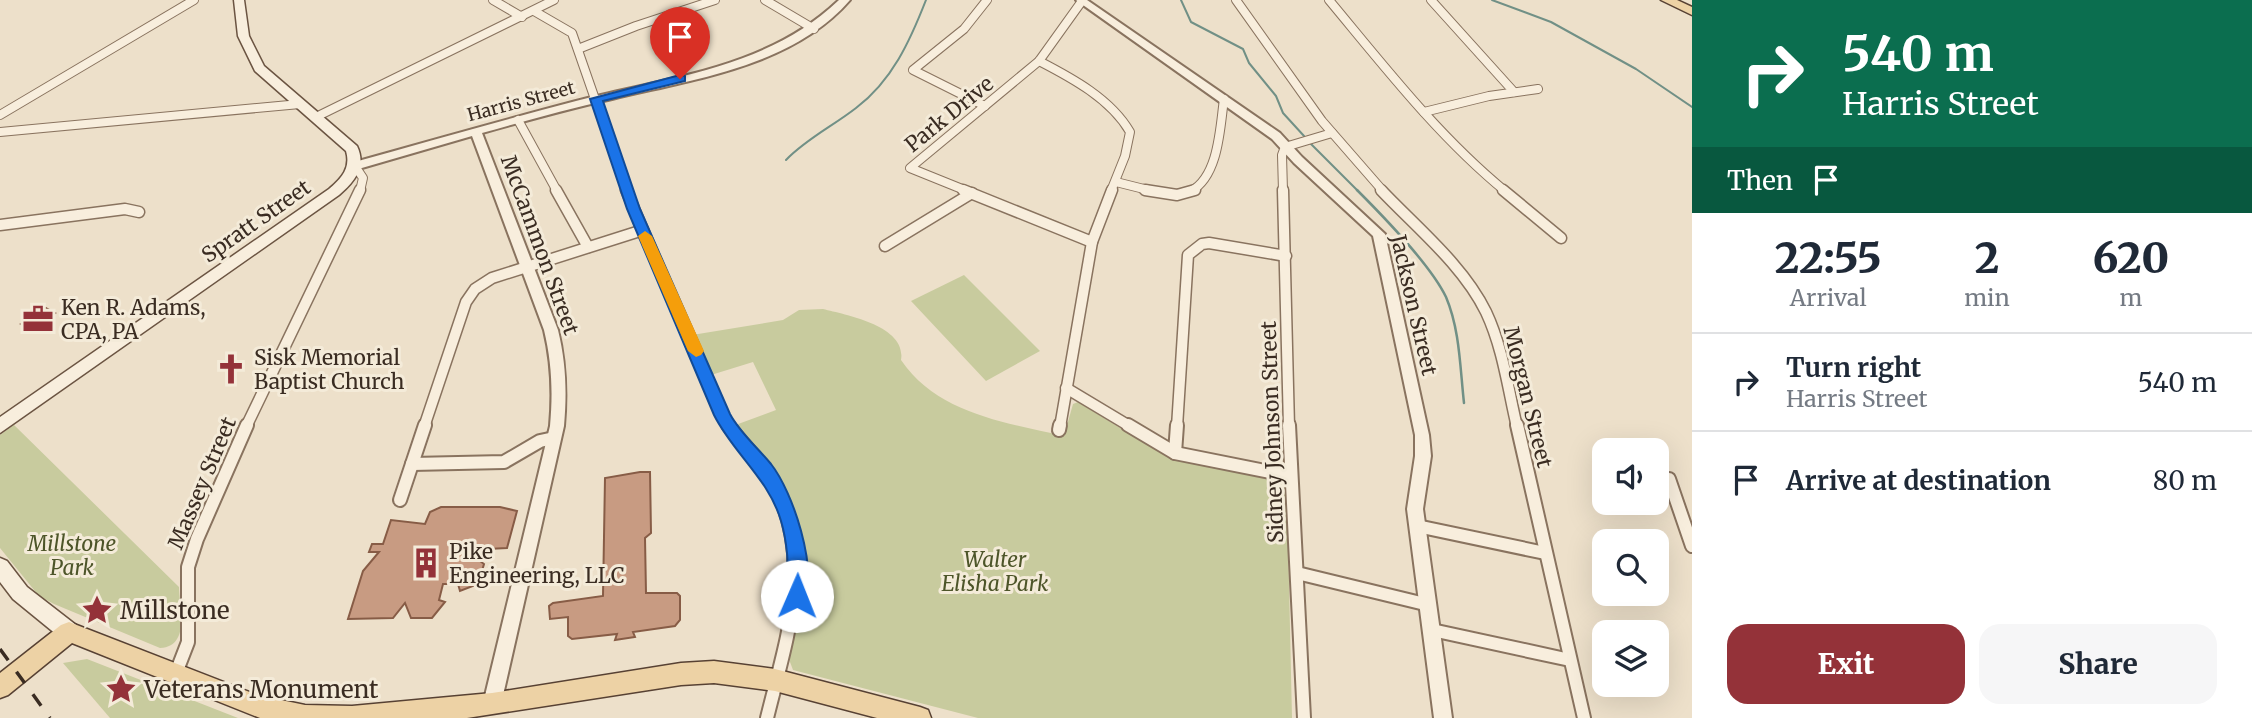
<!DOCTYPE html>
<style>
body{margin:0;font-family:Merriweather,serif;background:#f6f6f7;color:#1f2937;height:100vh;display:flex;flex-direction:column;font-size:26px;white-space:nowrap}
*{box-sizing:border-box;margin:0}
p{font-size:23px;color:#747a83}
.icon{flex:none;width:38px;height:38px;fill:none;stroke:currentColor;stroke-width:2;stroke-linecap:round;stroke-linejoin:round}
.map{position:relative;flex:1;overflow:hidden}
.sheet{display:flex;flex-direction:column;background:#fff;width:560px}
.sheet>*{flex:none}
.guide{background:#0b6e4f;color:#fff;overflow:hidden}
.fabs{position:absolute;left:1592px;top:438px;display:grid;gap:14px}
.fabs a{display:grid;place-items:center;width:77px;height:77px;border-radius:14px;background:#fff;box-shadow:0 7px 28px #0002;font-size:35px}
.pin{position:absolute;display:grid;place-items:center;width:60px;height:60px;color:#fff;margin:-72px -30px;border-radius:50% 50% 50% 0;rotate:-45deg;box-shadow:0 0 7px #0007}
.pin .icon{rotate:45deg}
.me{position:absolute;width:77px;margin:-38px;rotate:1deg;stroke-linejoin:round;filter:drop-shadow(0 0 5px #0008)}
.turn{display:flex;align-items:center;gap:24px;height:147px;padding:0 35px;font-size:32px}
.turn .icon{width:91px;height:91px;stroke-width:2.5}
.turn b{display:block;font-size:49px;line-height:60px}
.then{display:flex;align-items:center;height:66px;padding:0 35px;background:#0003;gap:14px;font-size:26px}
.eta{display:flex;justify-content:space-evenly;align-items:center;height:119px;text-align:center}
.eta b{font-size:42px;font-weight:800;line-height:49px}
.cta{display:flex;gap:14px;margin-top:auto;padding:14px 35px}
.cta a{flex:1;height:80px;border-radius:21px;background:#943239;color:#fff;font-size:28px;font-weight:800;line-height:80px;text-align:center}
.cta a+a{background:#f6f6f7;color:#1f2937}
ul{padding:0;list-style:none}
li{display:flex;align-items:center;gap:21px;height:98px;padding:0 35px;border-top:2px solid #e0e1e3}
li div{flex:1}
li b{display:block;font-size:26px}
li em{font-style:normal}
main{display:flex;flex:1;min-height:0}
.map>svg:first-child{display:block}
</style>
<main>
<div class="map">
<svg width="1692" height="718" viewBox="0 0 1692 718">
<rect width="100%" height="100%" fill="#ede0ca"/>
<g fill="#c8cb9e">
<polygon points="964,275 1040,351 986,381 911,301"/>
<path d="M 823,309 C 847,315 907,326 901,360 C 938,414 1004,422 1064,436 L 1073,404 L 1078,402 L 1164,455 L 1271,476 L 1284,485 L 1287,494 L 1292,718 L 978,718 L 793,670 L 790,662 L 789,638 L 792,519 L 730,427 L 776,410 L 753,362 L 711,375 L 692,335 L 783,320 L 799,310 Z"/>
<path d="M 14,425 L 179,587 C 179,607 191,646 160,648 L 54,604 L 39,596 L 0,548 L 0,435 Z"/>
<polygon points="87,659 238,718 110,718 63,663"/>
</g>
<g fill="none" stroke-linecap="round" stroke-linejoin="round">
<g stroke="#719086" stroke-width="2">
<polyline points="1181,0 1191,22 1243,49 1249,63 1276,96 1283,113 1304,136"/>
<polyline points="1492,0 1551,22 1636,69 1692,107"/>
<polyline points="1311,144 1358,191"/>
<path d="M 786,160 C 806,139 833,126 856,108 C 892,81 910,41 926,0"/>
</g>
<path stroke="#719086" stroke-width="2.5" d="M 1357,190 C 1382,215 1431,266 1446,297 C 1460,330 1460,368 1464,403"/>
</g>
<g fill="#c89b82" stroke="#875c46" stroke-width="2">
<polygon points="46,308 55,313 30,330 21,324"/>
<polygon points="640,472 650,472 651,533 645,538 646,593 677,593 680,596 680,620 675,626 633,632 635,637 615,640 617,634 572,639 568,636 568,617 550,619 549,606 553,603 603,596 605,478"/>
<polygon points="441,507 500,507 517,511 507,548 466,550 484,564 478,584 460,591 458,584 443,584 439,600 445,602 432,618 411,618 405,603 393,618 348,619 363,571 379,552 369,552 372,544 383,544 391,520 425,524 430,512"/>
</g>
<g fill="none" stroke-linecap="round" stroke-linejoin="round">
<g stroke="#89735f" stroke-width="10">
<g id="minor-far2">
<polyline points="493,0 522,17"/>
<polyline points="765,0 814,29"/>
<polyline points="1236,0 1322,121 1383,191"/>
<path d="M 1329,0 C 1384,66 1438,136 1505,191"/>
<polyline points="1431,0 1514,92"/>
<polyline points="534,11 572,33 627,191"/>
<polyline points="578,49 636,26 715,0"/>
<path d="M 1039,61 C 1072,78 1111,99 1130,132 L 1125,156 L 1111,191"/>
<polyline points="985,106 913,70 964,29 987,0"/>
<polyline points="1424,112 1489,96 1538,89"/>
<polyline points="0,115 194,0"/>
<polyline points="316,117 554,0"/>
<polyline points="518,120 557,191"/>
<polyline points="0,132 300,104"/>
<polyline points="355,166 363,178 360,191"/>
<polyline points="1116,182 1152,191"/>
<polyline points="967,191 910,168 1039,61 1082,1"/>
<path d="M 1191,191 C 1219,176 1220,127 1224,99"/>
<polyline points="1283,191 1282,155 1285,147 1332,133"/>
</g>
</g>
<g stroke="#89735f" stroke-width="13">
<g id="minor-far1">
<polyline points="556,190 588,247"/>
<polyline points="626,190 722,415 730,427"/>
<polyline points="963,190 1092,242"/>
<polyline points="1145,190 1177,195 1195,190"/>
<polyline points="1283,190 1289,427"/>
<path d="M 1381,190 C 1417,228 1463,265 1486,312 C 1503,348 1508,389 1517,427"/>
<polyline points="1503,190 1561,238"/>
<polyline points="0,225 125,209 139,212"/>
<polyline points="885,246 972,193"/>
<polyline points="1066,388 1131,427"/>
<polyline points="246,427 360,190"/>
<polyline points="424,427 466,302 475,289 492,278 643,230"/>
<polyline points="1060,427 1092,242 1112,190"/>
<polyline points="1177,427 1188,255 1202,244 1209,243 1286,256"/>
</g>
</g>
<g stroke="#89735f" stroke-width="16">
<g id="minor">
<path d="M 728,425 C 743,445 762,462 774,484 C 815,561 786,640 767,718"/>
<polyline points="1128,425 1175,453 1290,476"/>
<polyline points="1289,425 1304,718"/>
<polyline points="1517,425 1584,718"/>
<polyline points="1059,430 1060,425"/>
<polyline points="1175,453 1177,425"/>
<polyline points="412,464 504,462 540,441 554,438"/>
<polyline points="1669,479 1692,546"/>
<polyline points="400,500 425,425"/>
<polyline points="1417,526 1545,553"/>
<polyline points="1297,573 1429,605"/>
<polyline points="1432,630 1570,660"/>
<polyline points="176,673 188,642 188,567 197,539 247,425"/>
</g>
</g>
<g stroke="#89735f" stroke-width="4">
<g id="tertiary">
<path d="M 839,0 L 850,0 C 792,67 693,79 612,99 C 568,109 525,121 482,133 L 558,330 C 566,363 567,392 564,426 L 501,704 L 498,710 L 492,713 L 486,710 L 483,704 L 550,426 C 553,393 552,363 544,330 L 472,136 L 355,170 L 349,166 L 351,163 C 426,142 500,121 576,101 C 668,77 767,69 839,0 Z"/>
<polygon points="1076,0 1087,0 1280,133 1302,157 1385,234 1429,435 1431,456 1423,509 1452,718 1434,718 1407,509 1415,456 1415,435 1373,236 1294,163 1272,139"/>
</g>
</g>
<g stroke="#6b5442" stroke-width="3">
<g id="secondary">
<path d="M 234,0 L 244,0 L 249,36 L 264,66 L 357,146 C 367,167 354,182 339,195 L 0,433 L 0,417 L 329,189 C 342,178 351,168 346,151 L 255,71 L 238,36 Z"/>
<polygon points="0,558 7,561 27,587 76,625 79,632 76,639 69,641 62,639 13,599 0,582"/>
</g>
</g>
<g stroke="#574133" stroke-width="3">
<g id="primary">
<polygon points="1661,0 1677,0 1692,7 1692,15"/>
<polygon points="69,622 257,695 305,705 352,706 492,693 681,663 714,661 775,669 920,707 928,710 931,718 877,718 775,691 714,683 681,685 467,718 260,718 72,643 8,695 0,698 0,673 61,625"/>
</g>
</g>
<use href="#minor-far2" stroke="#f8eedd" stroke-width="8"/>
<use href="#minor-far1" stroke="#f8eedd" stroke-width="10"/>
<use href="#minor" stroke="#f8eedd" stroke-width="12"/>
<use href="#tertiary" fill="#f8eedd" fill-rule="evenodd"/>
<use href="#secondary" fill="#f8eedd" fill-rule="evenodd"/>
<use href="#primary" fill="#edd2a5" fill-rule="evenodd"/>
<polyline stroke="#3a2c22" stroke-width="3.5" stroke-dasharray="14 14" stroke-linecap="butt" points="0,649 50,718"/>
</g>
<path fill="#1a73e8" stroke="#114b97" stroke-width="2" d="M 680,75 L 685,76 L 685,81 L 603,101 L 640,209 L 730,414 C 740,433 757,447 771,464 C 793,492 818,568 804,602 L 797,604 L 790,602 C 783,587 789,569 787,553 C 786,543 784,531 781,521 C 769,479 733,453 714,415 L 627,209 L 590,99 Z"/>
<polygon fill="#f59e0b" points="645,231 652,236 704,351 701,355 696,357 688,351 638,236"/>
<defs>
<g id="office-bare" transform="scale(2.415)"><path d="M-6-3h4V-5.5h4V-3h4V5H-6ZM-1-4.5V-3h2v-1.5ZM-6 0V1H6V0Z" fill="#943239" stroke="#f4ebd9" stroke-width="2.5" paint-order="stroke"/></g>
<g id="church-bare" transform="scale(2.415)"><path d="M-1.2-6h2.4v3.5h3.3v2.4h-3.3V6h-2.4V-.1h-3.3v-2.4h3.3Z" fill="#943239" stroke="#f4ebd9" stroke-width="2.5" paint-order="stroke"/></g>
<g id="building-bare" transform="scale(2.415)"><path d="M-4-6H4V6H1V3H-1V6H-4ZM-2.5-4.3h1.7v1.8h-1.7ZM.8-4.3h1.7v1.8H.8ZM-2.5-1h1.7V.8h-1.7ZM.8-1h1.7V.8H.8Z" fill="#943239" stroke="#f4ebd9" stroke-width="2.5" paint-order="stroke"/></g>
<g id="sight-bare" transform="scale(2.415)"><path d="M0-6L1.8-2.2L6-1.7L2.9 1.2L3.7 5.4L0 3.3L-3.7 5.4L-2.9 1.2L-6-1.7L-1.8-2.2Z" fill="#943239" stroke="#f4ebd9" stroke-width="2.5" paint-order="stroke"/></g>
</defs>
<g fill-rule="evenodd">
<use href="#office-bare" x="38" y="319"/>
<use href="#church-bare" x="231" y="369"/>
<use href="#building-bare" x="426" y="563"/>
<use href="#sight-bare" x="97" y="610"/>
<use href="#sight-bare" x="121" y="689"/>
</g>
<g text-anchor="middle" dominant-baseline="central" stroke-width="6" stroke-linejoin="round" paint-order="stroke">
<g font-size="18" fill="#3a2c22" stroke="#f4ebd9">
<text transform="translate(521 101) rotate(-15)">Harris Street</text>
</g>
<g font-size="21" fill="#3a2c22" stroke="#f4ebd9">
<text transform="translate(949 114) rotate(-39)">Park Drive</text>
<text transform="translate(256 221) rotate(-35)">Spratt Street</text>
<text transform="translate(540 245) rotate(70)">McCammon Street</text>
<text transform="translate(1414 305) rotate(77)">Jackson Street</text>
<text transform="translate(1528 397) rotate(76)">Morgan Street</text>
<text transform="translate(1272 432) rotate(-92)">Sidney Johnson Street</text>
<text transform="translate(202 483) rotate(-67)">Massey Street</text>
</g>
<g font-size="21" fill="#3a2c22" stroke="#f4ebd9" text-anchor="start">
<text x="61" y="307">Ken R. Adams,<tspan x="61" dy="24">CPA, PA</tspan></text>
<text x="254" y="357">Sisk Memorial<tspan x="254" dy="24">Baptist Church</tspan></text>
<text x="449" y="551">Pike<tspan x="449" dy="24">Engineering, LLC</tspan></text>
</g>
<g font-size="21" font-style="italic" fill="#4d5529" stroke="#f4ebd9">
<text x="72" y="543">Millstone<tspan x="72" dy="24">Park</tspan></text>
<text x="995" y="559">Walter<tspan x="995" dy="24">Elisha Park</tspan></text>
</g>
<g font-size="24" fill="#3a2c22" stroke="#f4ebd9" text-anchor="start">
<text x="120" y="610">Millstone</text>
<text x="144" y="689">Veterans Monument</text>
</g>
</g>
</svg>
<div class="fabs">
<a><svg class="icon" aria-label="sound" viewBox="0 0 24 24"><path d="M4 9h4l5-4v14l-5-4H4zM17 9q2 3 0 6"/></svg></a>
<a><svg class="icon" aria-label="search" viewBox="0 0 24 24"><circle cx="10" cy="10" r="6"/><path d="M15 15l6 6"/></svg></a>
<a><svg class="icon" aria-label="layers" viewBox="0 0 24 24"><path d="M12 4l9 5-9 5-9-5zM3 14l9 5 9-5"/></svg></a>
</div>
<div class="pin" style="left:680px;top:79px;background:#d93025"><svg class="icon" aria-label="arrive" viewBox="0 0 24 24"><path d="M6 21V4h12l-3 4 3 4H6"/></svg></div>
<svg class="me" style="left:797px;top:596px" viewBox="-20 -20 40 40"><circle r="19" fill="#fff"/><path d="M0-13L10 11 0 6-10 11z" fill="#1a73e8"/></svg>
</div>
<section class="sheet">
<div class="guide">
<div class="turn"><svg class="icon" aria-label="right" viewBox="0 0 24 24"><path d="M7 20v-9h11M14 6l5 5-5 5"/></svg><div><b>540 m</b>Harris Street</div></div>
<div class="then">Then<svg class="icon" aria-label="arrive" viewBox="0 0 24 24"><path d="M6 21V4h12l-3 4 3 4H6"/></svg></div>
</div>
<div class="eta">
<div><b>22:55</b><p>Arrival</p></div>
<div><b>2</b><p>min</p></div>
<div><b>620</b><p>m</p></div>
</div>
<ul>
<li><svg class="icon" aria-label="right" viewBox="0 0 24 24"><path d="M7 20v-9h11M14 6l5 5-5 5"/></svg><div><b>Turn right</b><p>Harris Street</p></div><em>540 m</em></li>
<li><svg class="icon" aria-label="arrive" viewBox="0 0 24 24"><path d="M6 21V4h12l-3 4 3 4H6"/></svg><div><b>Arrive at destination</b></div><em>80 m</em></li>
</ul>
<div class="cta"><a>Exit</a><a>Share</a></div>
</section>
</main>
